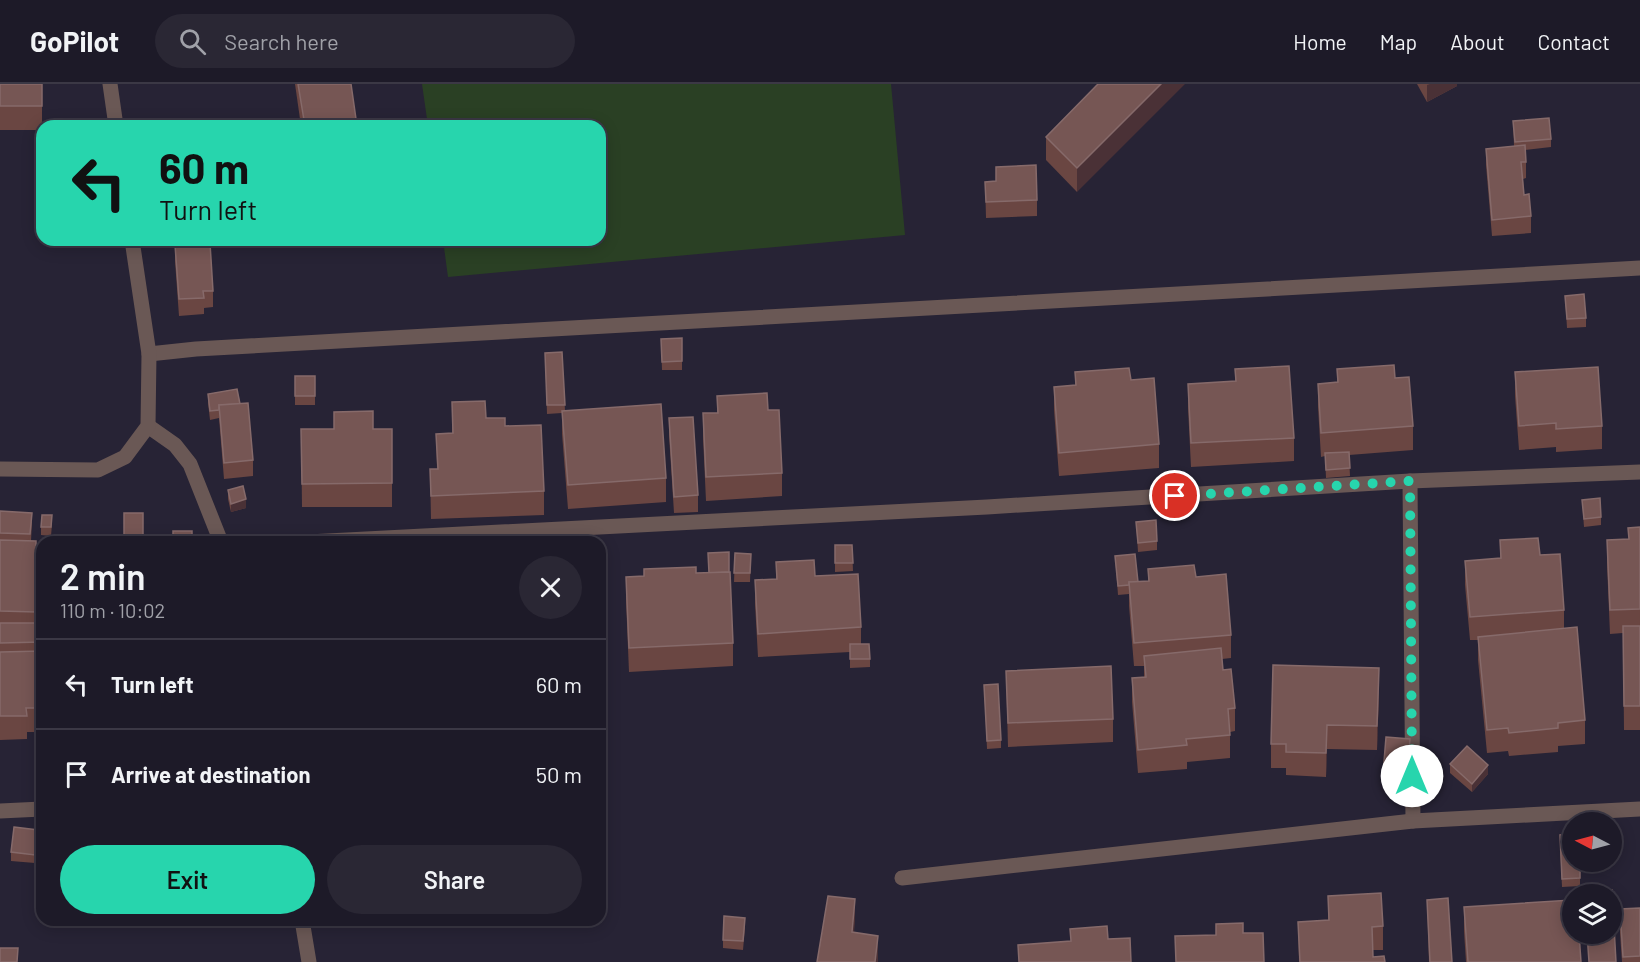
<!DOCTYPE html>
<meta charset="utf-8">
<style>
body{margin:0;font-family:Barlow,sans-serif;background:#2a2734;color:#f1f3f6;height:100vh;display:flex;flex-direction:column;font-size:22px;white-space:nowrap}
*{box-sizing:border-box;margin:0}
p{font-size:20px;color:#a0a1a8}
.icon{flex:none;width:33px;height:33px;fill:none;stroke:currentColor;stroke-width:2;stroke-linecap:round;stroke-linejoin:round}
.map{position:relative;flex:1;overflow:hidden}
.panel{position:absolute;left:36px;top:452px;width:570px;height:390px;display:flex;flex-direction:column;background:#1d1a28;border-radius:18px;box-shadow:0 3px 15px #0003,0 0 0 2px #3b3845}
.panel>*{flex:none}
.top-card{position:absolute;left:36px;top:36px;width:570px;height:126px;border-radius:18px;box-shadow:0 3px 15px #0003,0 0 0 2px #3b3845;background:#27d5ad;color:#111;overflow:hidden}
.needle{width:39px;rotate:276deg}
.fabs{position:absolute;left:1562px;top:728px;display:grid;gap:12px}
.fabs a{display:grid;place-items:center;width:60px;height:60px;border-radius:50%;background:#1d1a28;box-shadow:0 3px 15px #0003,0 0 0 2px #3b3845;font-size:30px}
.pin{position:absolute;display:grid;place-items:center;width:51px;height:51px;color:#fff;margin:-26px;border:3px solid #fff;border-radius:50%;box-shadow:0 2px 6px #0007}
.me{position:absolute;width:66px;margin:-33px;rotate:0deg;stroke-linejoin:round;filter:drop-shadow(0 0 4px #0008)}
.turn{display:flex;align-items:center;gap:21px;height:126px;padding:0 24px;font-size:27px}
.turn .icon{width:78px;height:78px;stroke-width:2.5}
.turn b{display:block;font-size:42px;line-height:51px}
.round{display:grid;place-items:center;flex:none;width:63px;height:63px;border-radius:32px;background:#2a2734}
.headline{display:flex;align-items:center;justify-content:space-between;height:102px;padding:0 24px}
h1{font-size:36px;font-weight:600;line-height:45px}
.primary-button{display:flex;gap:12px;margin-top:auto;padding:12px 24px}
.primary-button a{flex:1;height:69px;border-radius:36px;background:#27d5ad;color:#111;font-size:24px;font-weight:600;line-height:69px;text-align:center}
.primary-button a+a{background:#2a2734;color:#f1f3f6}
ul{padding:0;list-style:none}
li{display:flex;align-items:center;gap:18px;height:90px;padding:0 24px;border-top:2px solid #3b3845}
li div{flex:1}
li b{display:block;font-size:22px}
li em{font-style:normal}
header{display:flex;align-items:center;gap:36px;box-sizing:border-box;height:84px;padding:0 30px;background:#1d1a28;border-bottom:2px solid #3b3845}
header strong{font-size:28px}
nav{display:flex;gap:33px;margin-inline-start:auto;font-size:21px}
.search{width:420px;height:54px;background:#2a2734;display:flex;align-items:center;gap:15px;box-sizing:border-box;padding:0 21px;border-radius:33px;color:#a0a1a8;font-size:22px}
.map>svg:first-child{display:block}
</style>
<header>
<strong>GoPilot</strong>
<div class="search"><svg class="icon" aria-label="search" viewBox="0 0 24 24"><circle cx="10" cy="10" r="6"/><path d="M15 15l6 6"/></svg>Search here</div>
<nav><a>Home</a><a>Map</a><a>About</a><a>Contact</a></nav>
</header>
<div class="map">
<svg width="1640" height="878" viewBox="0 0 1640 878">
<rect width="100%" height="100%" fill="#272335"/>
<polygon fill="#2a4024" points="422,0 891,0 905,151 448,193 443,156 600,156 600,42 428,42"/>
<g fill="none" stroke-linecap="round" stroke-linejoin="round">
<g stroke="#6a5855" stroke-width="15">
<polyline points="110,0 116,42"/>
<polyline points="149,270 196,265 1640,184"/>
<polyline points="148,342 175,361 190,380 221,458"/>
<polyline points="0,385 98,386 125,373 148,342 149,270 132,156"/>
<polyline points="1410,397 1413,737"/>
<polyline points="308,458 987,423 1410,397 1640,388"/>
<polyline points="0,727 42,725"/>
<polyline points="902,794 1413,737 1640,725"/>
<polyline points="302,836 309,878"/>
</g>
</g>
<g fill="#6a4642">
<rect x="0" y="0" width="42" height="46"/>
<polygon points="295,0 351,0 357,42 301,42"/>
<polygon points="1098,0 1077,108 1046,76 1046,53"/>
<polygon points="1417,0 1457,0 1457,2 1427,18"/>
<polygon points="1513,37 1551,55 1551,63 1525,66 1526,78 1526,94 1523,95 1524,111 1531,132 1531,149 1492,152 1486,81 1486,65 1514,62"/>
<polygon points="996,83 1037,116 1037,132 986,134 985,98 996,97"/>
<polygon points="319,156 371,156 320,164"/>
<polygon points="175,161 213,207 213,223 204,224 204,230 179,232 175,177"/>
<polygon points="1565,212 1586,234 1586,243 1567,244"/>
<polygon points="682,254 682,286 662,286 661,255"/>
<polygon points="562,268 565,327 666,394 666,418 568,425 562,350 562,329 547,330 545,269"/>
<polygon points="1235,285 1294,354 1294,377 1191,383 1188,324 1188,300 1235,298"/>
<polygon points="1337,285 1395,294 1413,342 1413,366 1349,371 1350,392 1326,394 1325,372 1321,373 1318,323 1318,300 1337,298"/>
<polygon points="1075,288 1131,296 1159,360 1159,384 1059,392 1054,326 1054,303 1075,301"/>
<polygon points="1515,288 1602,342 1602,365 1556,368 1556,363 1519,366 1515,312"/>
<rect x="295" y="292" width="20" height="29"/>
<polygon points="237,305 253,376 253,392 224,395 219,334 210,336 208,319 208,310"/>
<polygon points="717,312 768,326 782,389 782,412 706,417 703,353 703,329 717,329"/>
<polygon points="452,318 505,342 544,407 544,431 431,435 430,385 437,385 436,350 452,349"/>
<polygon points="669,334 698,411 698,428 674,429 669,351"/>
<polygon points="301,345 392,345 392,423 302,423"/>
<polygon points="228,406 246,424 231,428 228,415"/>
<polygon points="1582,416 1601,433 1601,441 1584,443"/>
<polygon points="0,427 32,438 31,457 36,457 36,539 42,539 42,648 27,648 27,655 0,656"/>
<polygon points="1136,438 1157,457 1157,466 1138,468"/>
<polygon points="52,440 51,452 41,451 41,443"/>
<polygon points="1640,443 1640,646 1624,646 1623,549 1610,550 1607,480 1607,456 1628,455"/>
<polygon points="1500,456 1540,471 1564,526 1564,545 1585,636 1585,660 1558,662 1558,668 1509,672 1508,667 1487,669 1478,576 1478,556 1470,556 1465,501 1465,477 1500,474"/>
<polygon points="835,461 852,461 853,487 835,488"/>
<polygon points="735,469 751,470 750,498 734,498"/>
<polygon points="1115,472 1138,498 1148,497 1148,485 1196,493 1231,551 1231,574 1222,575 1223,586 1235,624 1235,647 1230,648 1230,674 1187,678 1187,685 1138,689 1132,618 1132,594 1144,593 1144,582 1134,582 1129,522 1129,510 1118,511"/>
<polygon points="776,478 815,492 861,543 861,560 870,575 870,583 850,584 850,568 758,573 755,520 755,496 776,495"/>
<polygon points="729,488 733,559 733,582 629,588 626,516 626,493"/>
<polygon points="1006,587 1113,635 1113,658 1008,663"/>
<polygon points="984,601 1001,656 1001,664 987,665"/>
<polygon points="1379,608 1377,666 1327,665 1326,693 1286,691 1286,684 1271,684 1271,660"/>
<polygon points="1410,664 1407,700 1383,698 1383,690"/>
<polygon points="1450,680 1488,690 1472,708 1450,689"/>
<polygon points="38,754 35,779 11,777 11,768"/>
<polygon points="1560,759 1580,794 1580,802 1562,803"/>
<polygon points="1328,812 1383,842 1383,866 1373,866 1373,873 1385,878 1299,878 1298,838 1328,836"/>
<polygon points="1427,816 1452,878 1429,878"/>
<polygon points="1464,823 1581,878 1466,878 1464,847"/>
<polygon points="1640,824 1640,878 1622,878 1620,849 1620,825"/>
<polygon points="745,843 743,866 723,864 723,856"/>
</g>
<g fill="#4a3136">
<polygon points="1161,0 1185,0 1077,108 1077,84"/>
<polygon points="1430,0 1457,0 1457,2 1427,18 1427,1"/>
<polygon points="246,415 246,424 231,428 231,420"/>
<polygon points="1379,584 1379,608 1377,666 1377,642"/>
<polygon points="1327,641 1327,665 1326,693 1326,669"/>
<polygon points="1410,655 1410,664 1407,700 1407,692"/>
<polygon points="1488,681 1488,690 1472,708 1472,700"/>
<polygon points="38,746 38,754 35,779 35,771"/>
<polygon points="855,815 855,838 852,872 852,848"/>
<polygon points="878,852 878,878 875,878"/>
</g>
<g fill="#765654" stroke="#866a6a" stroke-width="1.5">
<rect x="0" y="0" width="42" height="22"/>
<polygon points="298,0 351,0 357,42 305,42"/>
<polygon points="1098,0 1161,0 1077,84 1046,53"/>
<polygon points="1549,34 1551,55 1515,58 1513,37"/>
<polygon points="1525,61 1526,78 1521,78 1524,111 1529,110 1531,132 1492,136 1486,65"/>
<polygon points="1036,81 1037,116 986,118 985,98 996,97 996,83"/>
<polygon points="210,159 213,207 203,207 204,214 179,215 175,161"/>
<polygon points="1584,210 1586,234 1567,235 1565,212"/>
<polygon points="682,254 682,277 662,278 661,255"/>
<polygon points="562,268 565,321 547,321 545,269"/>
<polygon points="1394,281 1395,294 1409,293 1413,342 1321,349 1318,300 1338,298 1337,285"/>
<polygon points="1289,282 1294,354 1191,359 1188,300 1236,297 1235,285"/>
<polygon points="1598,283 1602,342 1556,345 1556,339 1519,342 1515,288"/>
<polygon points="1129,284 1131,296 1154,294 1159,360 1059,369 1054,303 1076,301 1075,288"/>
<rect x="295" y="292" width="20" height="20"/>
<polygon points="237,305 240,320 219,321 219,326 210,327 208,310"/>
<polygon points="767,309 768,326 779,326 782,389 706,393 703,329 718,329 717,312"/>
<polygon points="485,317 486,334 505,334 505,342 541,341 544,407 431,412 430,385 438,385 436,350 453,349 452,318"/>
<polygon points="248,319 253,376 224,379 219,321"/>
<polygon points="661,320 666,394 568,401 562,327"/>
<polygon points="373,327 373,345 392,345 392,399 302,400 301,345 334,345 334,328"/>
<polygon points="693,333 698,411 674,413 669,334"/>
<polygon points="1349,368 1350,384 1326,386 1325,369"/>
<polygon points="243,402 246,415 231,420 228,406"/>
<polygon points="1600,414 1601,433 1584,435 1582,416"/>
<polygon points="0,427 32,429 30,450 0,449"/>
<rect x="124" y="429" width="19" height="29"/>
<polygon points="42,431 52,431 51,443 41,443"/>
<polygon points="1156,436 1157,457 1138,459 1136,438"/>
<polygon points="1640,443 1640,525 1610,526 1607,456 1629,455 1628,444"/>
<rect x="173" y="447" width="19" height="11"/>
<polygon points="1538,454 1540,471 1560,470 1564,526 1470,533 1465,477 1501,474 1500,456"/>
<polygon points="0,456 36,457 36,528 0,527"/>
<polygon points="835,461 852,461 853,479 835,479"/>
<polygon points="729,468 729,488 709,489 708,469"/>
<polygon points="735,469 751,470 750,489 734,489"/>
<polygon points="1135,470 1138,498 1129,498 1129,501 1118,502 1115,472"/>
<polygon points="814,476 815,492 858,490 861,543 758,550 755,496 777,495 776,478"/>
<polygon points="1194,481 1196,493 1226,490 1231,551 1134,559 1129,498 1149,497 1148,485"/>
<polygon points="696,483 696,489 730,488 733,559 629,564 626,493 644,492 644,485"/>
<polygon points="0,539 42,539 42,558 0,559"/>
<polygon points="1623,542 1640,542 1640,622 1624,622"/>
<polygon points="1577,543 1585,636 1558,639 1558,644 1509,649 1508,644 1487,646 1478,553"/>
<polygon points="850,560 869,560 870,575 850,575"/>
<polygon points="1221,564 1223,586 1231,585 1235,624 1228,625 1230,651 1186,655 1187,661 1138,666 1132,594 1146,593 1144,572"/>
<polygon points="42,567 42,624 26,624 27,632 0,632 0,568"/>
<polygon points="1273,581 1379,584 1377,642 1327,641 1326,669 1286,668 1286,660 1271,660"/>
<polygon points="1111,582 1113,635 1008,639 1006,587"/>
<polygon points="998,600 1001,656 987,657 984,601"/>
<polygon points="1386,653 1410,655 1407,692 1383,690"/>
<polygon points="1467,662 1488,681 1472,700 1450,680"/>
<polygon points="14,743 38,746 35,771 11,768"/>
<polygon points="1572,750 1572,777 1580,777 1580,794 1562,795 1560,751"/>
<polygon points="1612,806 1616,878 1589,878 1587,849 1611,849 1611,810 1586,810 1585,807"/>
<polygon points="1381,809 1383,842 1372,843 1373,873 1384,872 1385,878 1300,878 1298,838 1329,836 1328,812"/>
<polygon points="828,812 855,815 852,848 878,852 875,878 817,878"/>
<polygon points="1448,814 1452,878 1430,878 1427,816"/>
<polygon points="1572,816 1572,849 1579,849 1581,878 1468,878 1464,823"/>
<polygon points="1640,824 1640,872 1623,873 1620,825"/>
<polygon points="724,832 745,834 743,857 723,856"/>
<polygon points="1243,839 1243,849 1263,849 1264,878 1176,878 1175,852 1216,851 1216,840"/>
<polygon points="1107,842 1108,855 1130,854 1131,878 1019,878 1018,861 1071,857 1070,845"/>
<polygon points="0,864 18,864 17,878 0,878"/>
</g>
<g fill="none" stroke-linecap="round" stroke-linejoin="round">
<polyline stroke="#27d5ad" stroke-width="10" stroke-dasharray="0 18" points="1175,412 1410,397 1412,692"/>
</g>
</svg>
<div class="fabs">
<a><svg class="needle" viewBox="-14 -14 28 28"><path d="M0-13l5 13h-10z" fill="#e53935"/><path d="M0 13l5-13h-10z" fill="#a0a1a8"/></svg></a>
<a><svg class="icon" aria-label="layers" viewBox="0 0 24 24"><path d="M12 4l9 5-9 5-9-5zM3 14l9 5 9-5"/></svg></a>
</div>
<div class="pin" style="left:1175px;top:412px;background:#d93025"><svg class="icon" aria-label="arrive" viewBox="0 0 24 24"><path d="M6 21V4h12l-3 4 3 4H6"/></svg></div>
<svg class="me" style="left:1412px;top:692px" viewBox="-20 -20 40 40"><circle r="19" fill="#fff"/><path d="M0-13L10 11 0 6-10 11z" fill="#27d5ad"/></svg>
<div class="top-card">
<div class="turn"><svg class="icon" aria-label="left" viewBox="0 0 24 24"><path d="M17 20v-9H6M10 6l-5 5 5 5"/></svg><div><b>60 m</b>Turn left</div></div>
</div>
<section class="panel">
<div class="headline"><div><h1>2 min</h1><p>110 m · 10:02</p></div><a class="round"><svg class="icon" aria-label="close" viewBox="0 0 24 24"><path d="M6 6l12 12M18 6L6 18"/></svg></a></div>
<ul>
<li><svg class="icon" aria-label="left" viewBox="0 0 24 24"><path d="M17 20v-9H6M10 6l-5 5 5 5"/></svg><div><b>Turn left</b></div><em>60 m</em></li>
<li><svg class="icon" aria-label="arrive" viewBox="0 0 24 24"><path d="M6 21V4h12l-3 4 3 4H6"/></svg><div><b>Arrive at destination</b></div><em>50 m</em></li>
</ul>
<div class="primary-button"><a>Exit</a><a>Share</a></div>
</section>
</div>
